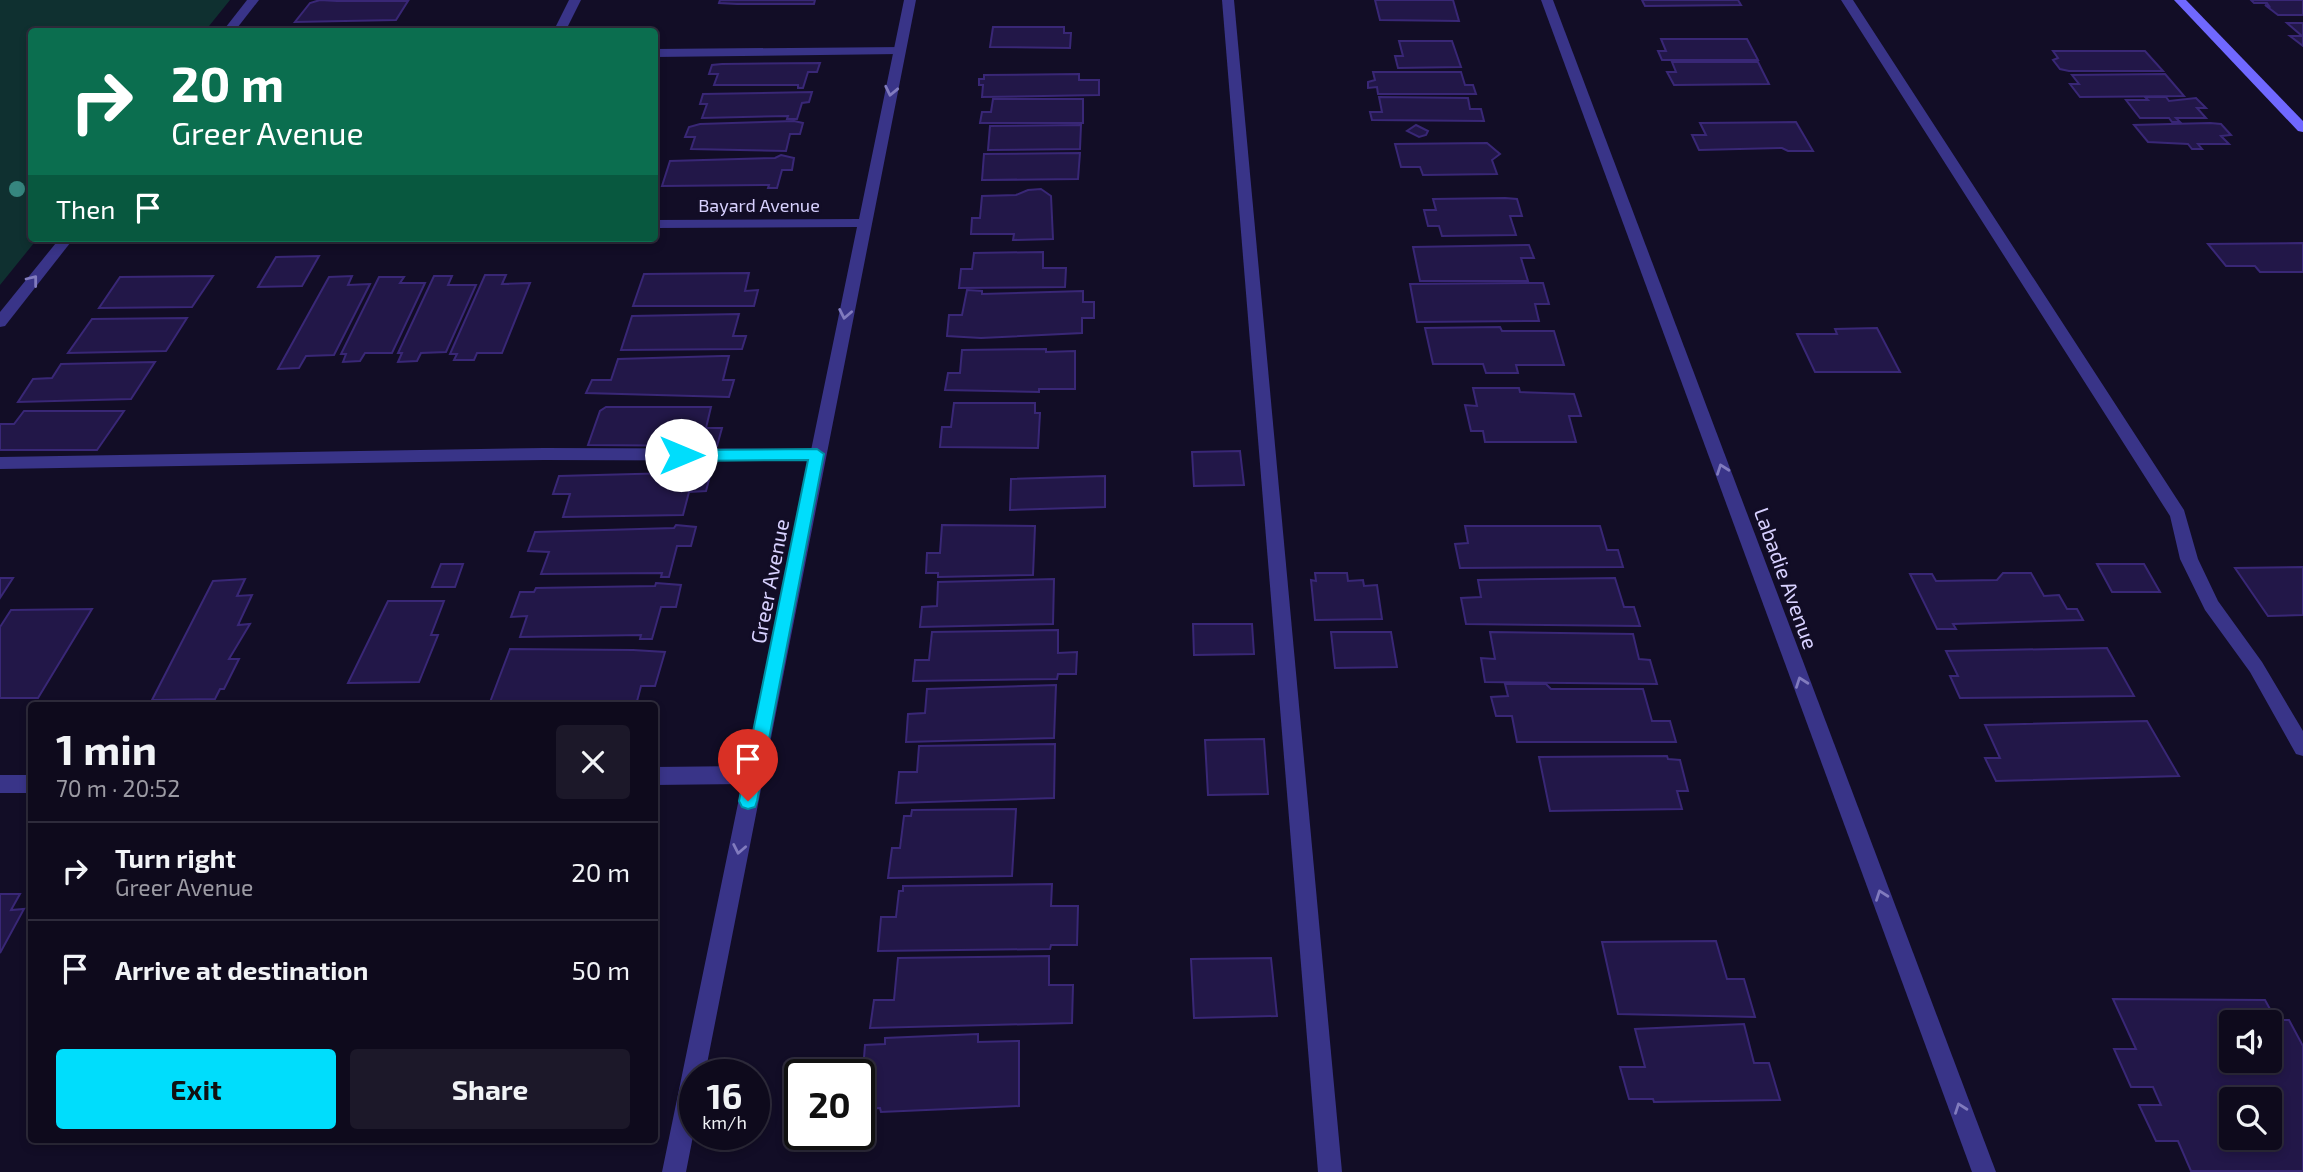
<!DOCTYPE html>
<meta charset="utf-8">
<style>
body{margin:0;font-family:"Exo 2",sans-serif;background:#1c1829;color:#f1f3f6;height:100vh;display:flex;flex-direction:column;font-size:26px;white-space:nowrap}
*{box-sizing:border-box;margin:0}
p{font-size:23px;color:#9b9aa3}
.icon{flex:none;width:38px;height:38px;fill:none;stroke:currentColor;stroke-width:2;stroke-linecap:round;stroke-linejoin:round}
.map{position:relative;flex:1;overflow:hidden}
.details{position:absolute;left:28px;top:702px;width:630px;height:441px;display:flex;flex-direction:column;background:#0e0a1c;border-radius:7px;box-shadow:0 4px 10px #0003,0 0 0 2px #2e2b3b}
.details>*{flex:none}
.top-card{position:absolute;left:28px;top:28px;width:630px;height:214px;border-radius:7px;box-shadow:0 4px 10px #0003,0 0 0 2px #2e2b3b;background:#0b6e4f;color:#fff;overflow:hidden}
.buttons{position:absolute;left:2219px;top:1010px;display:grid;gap:14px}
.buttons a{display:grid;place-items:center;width:63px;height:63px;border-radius:7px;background:#0e0a1c;box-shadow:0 4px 10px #0003,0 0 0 2px #2e2b3b;font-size:35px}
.speed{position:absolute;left:679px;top:1059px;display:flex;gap:14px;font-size:35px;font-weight:700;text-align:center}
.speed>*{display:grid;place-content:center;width:91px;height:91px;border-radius:50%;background:#0e0a1c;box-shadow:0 4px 10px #0003,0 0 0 2px #2e2b3b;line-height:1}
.speed small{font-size:18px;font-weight:400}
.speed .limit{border:4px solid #111;border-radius:10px;background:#fff;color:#111}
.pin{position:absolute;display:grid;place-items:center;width:60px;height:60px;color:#fff;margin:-72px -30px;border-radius:50% 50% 50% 0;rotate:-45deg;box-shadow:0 0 7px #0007}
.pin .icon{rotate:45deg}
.me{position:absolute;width:77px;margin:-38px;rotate:90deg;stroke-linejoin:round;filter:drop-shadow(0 0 5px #0008)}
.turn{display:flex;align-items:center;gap:24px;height:147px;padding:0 28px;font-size:32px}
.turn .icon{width:91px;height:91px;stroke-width:2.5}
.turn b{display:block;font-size:49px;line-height:60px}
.then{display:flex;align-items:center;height:66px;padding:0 28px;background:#0003;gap:14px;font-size:26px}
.round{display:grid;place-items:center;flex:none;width:74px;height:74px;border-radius:7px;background:#1c1829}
.headline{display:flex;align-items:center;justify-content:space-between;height:119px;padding:0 28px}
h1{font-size:42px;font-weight:700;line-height:52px}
.cta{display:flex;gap:14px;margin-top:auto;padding:14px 28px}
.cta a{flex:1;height:80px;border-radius:7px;background:#00ddfc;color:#111;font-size:28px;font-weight:700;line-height:80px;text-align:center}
.cta a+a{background:#1c1829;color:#f1f3f6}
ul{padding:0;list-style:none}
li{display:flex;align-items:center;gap:21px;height:98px;padding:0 28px;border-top:2px solid #2e2b3b}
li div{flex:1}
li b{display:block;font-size:26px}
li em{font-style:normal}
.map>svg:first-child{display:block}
</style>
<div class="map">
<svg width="2303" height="1172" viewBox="0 0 2303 1172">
<rect width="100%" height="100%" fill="#120d26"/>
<polygon fill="#0f3030" points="0,0 230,0 205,31 32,32 32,238 38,238 0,285"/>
<g fill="#221748" stroke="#392776" stroke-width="2" fill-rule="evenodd">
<polygon points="320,0 337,1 408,1 396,20 295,22 310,3"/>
<polygon points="720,0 815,0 814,4 737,4 719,3"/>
<polygon points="1375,0 1453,0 1459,21 1380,20"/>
<polygon points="1642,0 1738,0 1741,5 1645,6"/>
<polygon points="2251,0 2303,0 2303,15 2278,15 2265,5 2269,6 2267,3 2254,3"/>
<polygon points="2287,23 2303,23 2303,46 2290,36 2302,36"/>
<polygon points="993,27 1064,27 1064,33 1071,33 1070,48 990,47"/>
<polygon points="303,28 322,29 389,29 300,32"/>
<polygon points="1661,39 1747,39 1758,60 1662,60 1658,51 1666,51"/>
<polygon points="1399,41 1452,41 1461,67 1398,68 1395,56 1403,56"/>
<polygon points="2053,51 2145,51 2163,71 2069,71 2060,69 2053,60 2058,58"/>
<polygon points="1672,62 1758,62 1769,84 1674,85 1667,72 1676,72"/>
<polygon points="820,63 817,72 808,72 803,88 798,88 798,85 714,85 718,74 709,74 712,65 722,64"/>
<polygon points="1373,72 1461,72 1465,85 1473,85 1476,94 1378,94 1377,87 1368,88 1368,82 1375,80"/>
<polygon points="1079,74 1079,80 1099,80 1099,95 982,97 983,85 979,85 979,79 984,79 984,75"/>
<polygon points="2165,74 2184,96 2080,97 2070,84 2079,84 2072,75"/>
<polygon points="812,92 809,102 802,103 797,119 787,119 788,116 702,118 707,104 700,104 703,94"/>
<polygon points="1379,97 1468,98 1470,109 1481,109 1484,121 1372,120 1370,112 1382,112"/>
<polygon points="2145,97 2166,97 2169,101 2196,98 2206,108 2197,108 2206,118 2176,118 2180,122 2172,122 2169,118 2140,118 2126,100 2148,100"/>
<polygon points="993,99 1083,99 1083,123 980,123 982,112 991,112"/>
<polygon points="794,121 803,123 800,134 790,134 786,151 691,149 695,137 685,137 689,127 700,124"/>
<polygon points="1796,122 1813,151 1788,151 1782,148 1699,150 1692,135 1706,135 1700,123"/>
<polygon points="2210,123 2221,124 2231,135 2221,136 2229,144 2198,144 2202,149 2192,149 2188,144 2148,142 2134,125"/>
<polygon points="1081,125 1080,149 988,150 990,126"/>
<polygon points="1416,125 1428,131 1426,135 1419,137 1407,131"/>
<polygon points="1487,143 1500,154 1492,160 1497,174 1423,175 1420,167 1401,167 1395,144"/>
<polygon points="1080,153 1078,179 982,180 984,154"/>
<polygon points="781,155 794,158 792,170 782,170 777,188 768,188 769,185 662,186 670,161 775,158"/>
<polygon points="1041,189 1051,196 1053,239 1013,240 1014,234 971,234 972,218 980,218 982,196 1016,195 1028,190"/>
<polygon points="1505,198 1517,199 1522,216 1510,216 1516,235 1442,236 1439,226 1428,226 1424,210 1436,210 1433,199"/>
<polygon points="2303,243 2303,272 2260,272 2255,266 2226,266 2208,244"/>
<polygon points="1529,245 1534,258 1521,258 1528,281 1420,281 1413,247"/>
<polygon points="1043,252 1043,268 1066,268 1065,287 959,288 961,269 972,269 974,253"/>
<polygon points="319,256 302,286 258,287 276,257"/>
<polygon points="749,273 745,291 758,290 754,306 633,306 644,274"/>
<polygon points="485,275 506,275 502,284 530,283 502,353 477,353 474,360 454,360 457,354 450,354"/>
<polygon points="213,276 192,307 99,308 120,277"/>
<polygon points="352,276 348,285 370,284 334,355 306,356 299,368 278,369 329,277"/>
<polygon points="434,276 452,276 448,285 476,285 446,352 421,353 417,361 398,362 402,353 398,353"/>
<polygon points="379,277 404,277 400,283 425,283 392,353 365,353 360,361 343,362 346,354 341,354"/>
<polygon points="1528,283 1543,283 1549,304 1535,304 1539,321 1417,322 1410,284"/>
<polygon points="967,290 982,291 982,294 1083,291 1083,302 1094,302 1094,318 1082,318 1082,333 981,338 947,336 949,315 962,315"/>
<polygon points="739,314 733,336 746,336 742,349 621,350 632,316"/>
<polygon points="187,318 166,351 68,353 92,319"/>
<polygon points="1500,327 1502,331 1554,331 1564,365 1516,365 1518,373 1486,373 1483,364 1433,364 1425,328"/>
<polygon points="1877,328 1900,372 1815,372 1797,334 1837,334 1835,329"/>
<polygon points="1046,349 1046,352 1075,351 1075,389 1039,389 1039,392 945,390 948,373 960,373 962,350"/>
<polygon points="722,356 729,356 723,380 734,380 729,397 586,393 592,380 611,380 618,359"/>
<polygon points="155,362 131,399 18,402 33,379 52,378 61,364"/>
<polygon points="1473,388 1519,388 1520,392 1574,394 1581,416 1569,416 1576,442 1485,442 1483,431 1471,431 1465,405 1477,406"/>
<polygon points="954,403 1035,403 1035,413 1040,413 1038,448 940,447 942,427 951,427"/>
<polygon points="606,407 711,407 706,428 722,428 717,446 588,445 600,411"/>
<polygon points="24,411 124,411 97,450 0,450 0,424 14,424"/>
<polygon points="1240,451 1244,485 1194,486 1192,452"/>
<polygon points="711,472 706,491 689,492 683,515 563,517 570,494 553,494 559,476"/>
<polygon points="1105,476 1105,507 1010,510 1011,479"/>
<polygon points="676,525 696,527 691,546 677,546 669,577 661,577 662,573 541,574 549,552 528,551 535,532 674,528"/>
<polygon points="942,525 1035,526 1033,575 938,577 938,573 926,573 927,553 940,553"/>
<polygon points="1465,526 1600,526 1607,550 1618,550 1623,567 1460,568 1455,544 1468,543"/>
<polygon points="441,564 463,564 455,587 432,587"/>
<polygon points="2097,564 2144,564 2160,592 2112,592"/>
<polygon points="2303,567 2303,615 2268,616 2235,568"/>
<polygon points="1315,573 1347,573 1348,581 1363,580 1364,586 1377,585 1382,619 1315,620 1311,580 1316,581"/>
<polygon points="2003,573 2031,573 2044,596 2059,595 2067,609 2077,609 2083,620 1953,624 1956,629 1937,629 1910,574 1932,574 1936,581 1997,580"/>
<polygon points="0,578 13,578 0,598"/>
<polygon points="1615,578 1624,607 1634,607 1640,626 1466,624 1461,598 1481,597 1478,580"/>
<polygon points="245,579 237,596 252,595 238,625 250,624 229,659 239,659 224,689 220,689 215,699 152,700 213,581"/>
<polygon points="1054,579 1053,624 920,627 922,607 937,606 938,582"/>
<polygon points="656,583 681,585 676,607 661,607 652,639 640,639 641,635 520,637 527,616 511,617 520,592 534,592 536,588 655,586"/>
<polygon points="388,601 444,601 431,635 438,635 419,682 348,683"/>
<polygon points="92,609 38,698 0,698 0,627 11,610"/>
<polygon points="1193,624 1252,624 1254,654 1194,655"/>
<polygon points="1058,630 1058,653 1077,652 1076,674 1058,674 1057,679 913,681 915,660 929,660 932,632"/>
<polygon points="1331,632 1391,632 1397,667 1335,668"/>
<polygon points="1490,632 1633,634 1639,659 1650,660 1657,684 1485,682 1481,658 1495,659"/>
<polygon points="2107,648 2134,696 1960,698 1950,676 1958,676 1946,651"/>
<polygon points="510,649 633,650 665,652 655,686 641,686 636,705 489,705"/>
<polygon points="1505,684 1546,684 1551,689 1643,689 1652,721 1670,721 1676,742 1517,742 1512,716 1496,716 1491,697 1508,696"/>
<polygon points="1056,685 1054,738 906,742 908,714 925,713 927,689"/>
<polygon points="2147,721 2179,776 1996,781 1985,758 2000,758 1985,725"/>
<polygon points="1264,739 1268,794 1208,795 1205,740"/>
<polygon points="1055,744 1054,798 896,803 899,772 917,772 919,746"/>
<polygon points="1667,756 1668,759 1680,760 1688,791 1677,791 1682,809 1550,811 1539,757"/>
<polygon points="1016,809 1012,876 888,878 892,848 900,848 904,816 911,816 912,810"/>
<polygon points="1052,884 1051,906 1078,906 1077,945 1051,945 1050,949 878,951 881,917 896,917 899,891 903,891 903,886"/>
<polygon points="0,894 20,894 11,910 24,909 0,953"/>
<polygon points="1716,941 1727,979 1744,979 1755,1017 1618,1014 1602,942"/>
<polygon points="1049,956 1049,985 1073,985 1072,1023 870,1028 874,1000 894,1000 898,958"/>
<polygon points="1271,958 1277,1016 1194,1018 1191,959"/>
<path d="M 2113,999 L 2265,1000 L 2276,1020 L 2289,1020 L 2303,1046 L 2303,1171 L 2191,1171 L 2178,1141 L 2156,1141 L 2139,1105 L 2161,1105 L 2153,1087 L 2131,1087 L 2114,1049 L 2136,1049 ZM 2231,1022 L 2270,1022 L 2270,1060 L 2231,1060 ZM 2231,1099 L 2270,1099 L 2270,1138 L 2231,1138 Z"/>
<polygon points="1744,1024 1754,1063 1769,1063 1780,1100 1654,1102 1653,1099 1629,1099 1620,1067 1645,1067 1635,1029"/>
<polygon points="978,1034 978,1042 1019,1041 1019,1106 881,1112 880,1108 860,1109 865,1045 885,1044 885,1038"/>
</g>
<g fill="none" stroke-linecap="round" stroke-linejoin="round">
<g fill="#393488" fill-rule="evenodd">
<polygon points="569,0 581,0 565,32 553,32"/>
<polygon points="1222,0 1234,0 1342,1172 1318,1172"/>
<polygon points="1841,0 1853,0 2184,510 2198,559 2218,601 2262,662 2303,731 2303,756 2296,754 2250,672 2205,610 2180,559 2170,516"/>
<polygon points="904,47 906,50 900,54 654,57 654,49"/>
<polygon points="544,448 817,449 825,455 817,461 544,460 0,469 0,457"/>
</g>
<g fill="#393488" fill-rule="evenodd">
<polygon points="247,0 259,0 234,32 222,32"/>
<polygon points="904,0 916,0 705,1074 695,1074 695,1126 686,1172 662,1172 742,784 654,785 654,767 746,766 857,227 654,228 654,220 859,219"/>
<polygon points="1541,0 1553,0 1996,1172 1972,1172"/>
<polygon points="60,238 74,238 5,326 0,327 0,312"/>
<rect x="0" y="775" width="32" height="18"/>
</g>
<polygon fill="#7068ff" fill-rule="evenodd" points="2174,0 2186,0 2303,121 2303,132 2298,131"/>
</g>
<circle fill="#36867f" cx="17" cy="189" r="8"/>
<defs><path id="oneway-chevron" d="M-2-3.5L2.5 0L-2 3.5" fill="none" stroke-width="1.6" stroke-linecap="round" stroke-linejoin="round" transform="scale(1.75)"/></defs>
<g stroke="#817bbe">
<use href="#oneway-chevron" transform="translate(891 91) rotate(102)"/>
<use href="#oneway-chevron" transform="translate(33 280) rotate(-52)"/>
<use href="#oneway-chevron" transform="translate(845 314) rotate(101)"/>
<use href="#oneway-chevron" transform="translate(1722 469) rotate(-110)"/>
<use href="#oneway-chevron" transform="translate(1801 682) rotate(-110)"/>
<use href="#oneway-chevron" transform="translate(739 849) rotate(101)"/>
<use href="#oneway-chevron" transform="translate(1881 895) rotate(-110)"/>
<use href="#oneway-chevron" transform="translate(1960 1108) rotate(-110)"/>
</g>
<polygon fill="#00ddfc" stroke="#0090a4" stroke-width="2" points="817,449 824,454 757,801 755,807 748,809 742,807 739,801 808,460 681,461 673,455 681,450"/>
<g text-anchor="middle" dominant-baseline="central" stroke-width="6" stroke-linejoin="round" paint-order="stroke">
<g font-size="18" fill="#d8d1ff" stroke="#120d26">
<text x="759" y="205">Bayard Avenue</text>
</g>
<g font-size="21" fill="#d8d1ff" stroke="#120d26">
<text transform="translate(1787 578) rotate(70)">Labadie Avenue</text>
<text transform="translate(769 581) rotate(-79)">Greer Avenue</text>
</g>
</g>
</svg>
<div class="buttons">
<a><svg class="icon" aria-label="sound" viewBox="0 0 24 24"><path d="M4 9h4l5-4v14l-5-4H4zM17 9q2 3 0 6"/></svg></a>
<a><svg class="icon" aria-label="search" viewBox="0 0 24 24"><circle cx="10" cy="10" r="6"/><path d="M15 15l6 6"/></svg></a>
</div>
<div class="speed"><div>16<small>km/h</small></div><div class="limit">20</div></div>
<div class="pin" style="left:748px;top:801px;background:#d93025"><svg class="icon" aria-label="arrive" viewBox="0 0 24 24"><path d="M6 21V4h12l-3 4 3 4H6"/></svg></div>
<svg class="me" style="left:681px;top:455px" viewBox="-20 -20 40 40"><circle r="19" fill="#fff"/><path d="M0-13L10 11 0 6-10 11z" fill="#00ddfc"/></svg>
<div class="top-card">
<div class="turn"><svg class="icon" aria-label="right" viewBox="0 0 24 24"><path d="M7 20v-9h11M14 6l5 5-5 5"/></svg><div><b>20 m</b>Greer Avenue</div></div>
<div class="then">Then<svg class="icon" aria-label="arrive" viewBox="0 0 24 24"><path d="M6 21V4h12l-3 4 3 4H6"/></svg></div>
</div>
<section class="details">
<div class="headline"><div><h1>1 min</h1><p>70 m · 20:52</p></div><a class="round"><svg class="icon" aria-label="close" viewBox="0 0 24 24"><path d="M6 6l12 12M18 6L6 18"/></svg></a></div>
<ul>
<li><svg class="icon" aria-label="right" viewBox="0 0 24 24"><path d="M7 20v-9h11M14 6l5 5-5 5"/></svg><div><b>Turn right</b><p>Greer Avenue</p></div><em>20 m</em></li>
<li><svg class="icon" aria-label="arrive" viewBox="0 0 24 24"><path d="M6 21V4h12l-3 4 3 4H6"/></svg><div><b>Arrive at destination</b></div><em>50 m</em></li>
</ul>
<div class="cta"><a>Exit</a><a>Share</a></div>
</section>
</div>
